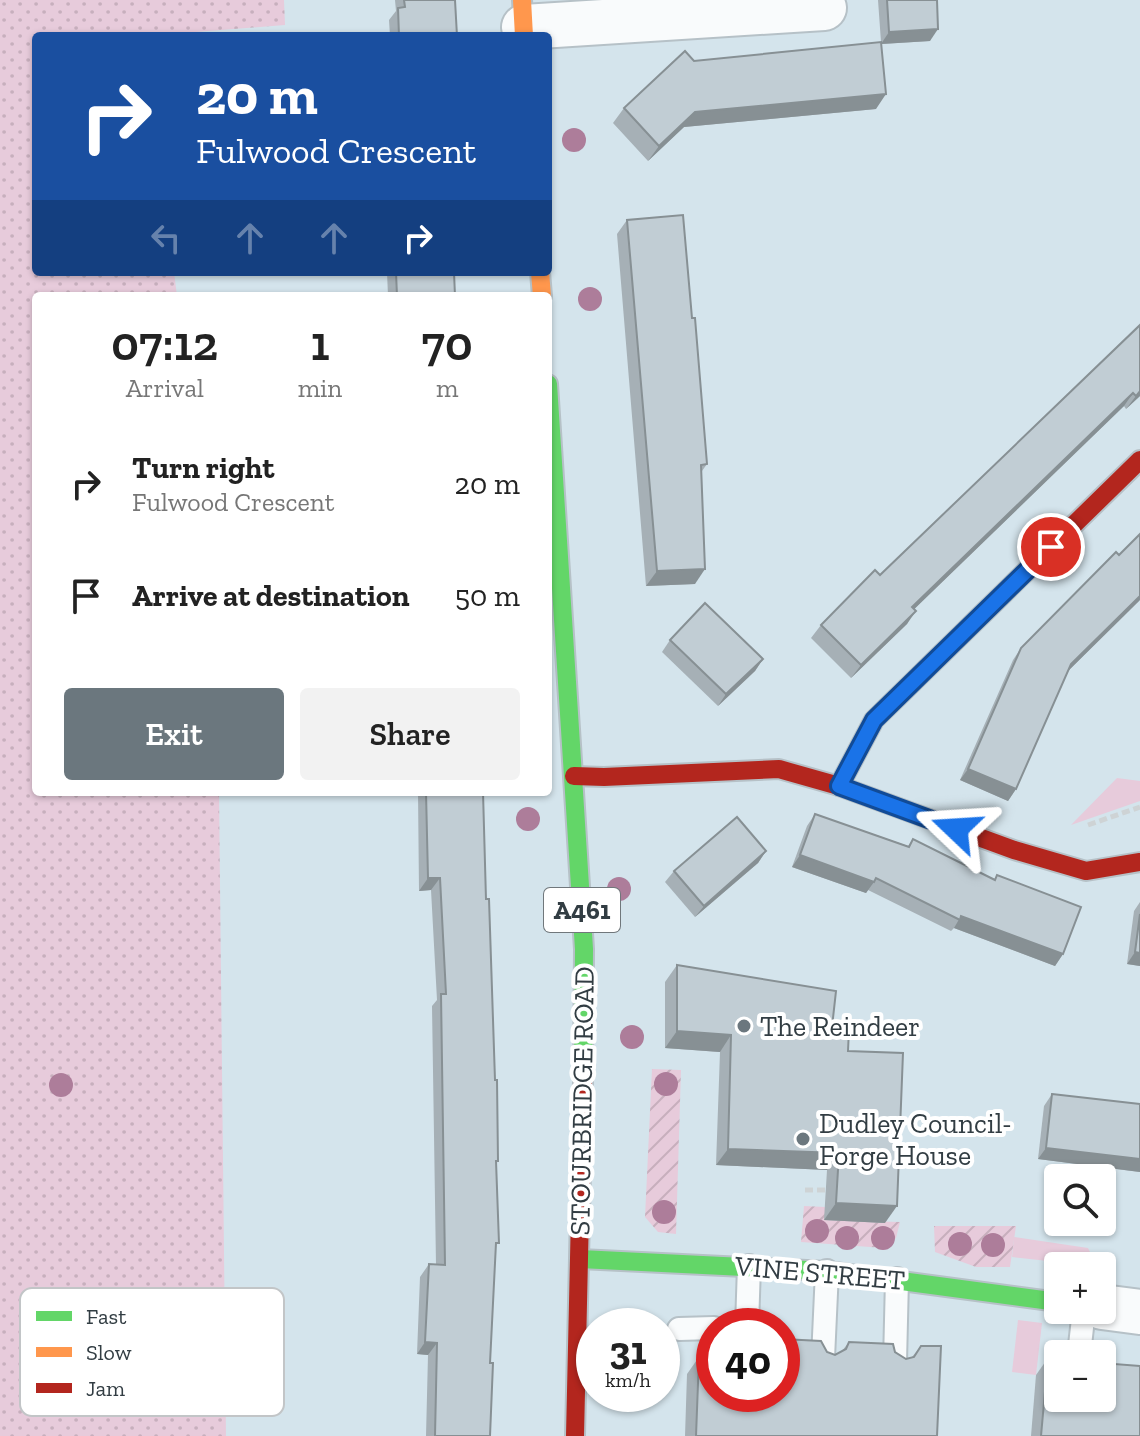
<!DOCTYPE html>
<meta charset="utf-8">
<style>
body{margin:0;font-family:"Zilla Slab",serif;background:#f2f2f2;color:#222;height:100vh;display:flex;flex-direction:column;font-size:30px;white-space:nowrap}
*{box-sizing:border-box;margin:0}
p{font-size:26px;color:#767676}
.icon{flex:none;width:44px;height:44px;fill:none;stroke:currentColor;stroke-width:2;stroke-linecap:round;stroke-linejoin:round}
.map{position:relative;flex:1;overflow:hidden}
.drawer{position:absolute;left:32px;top:292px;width:520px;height:504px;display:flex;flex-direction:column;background:#fff;border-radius:8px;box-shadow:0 2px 6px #0004}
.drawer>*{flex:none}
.hud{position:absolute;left:32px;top:32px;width:520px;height:244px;border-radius:8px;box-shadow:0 2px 6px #0004;background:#1a4fa0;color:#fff;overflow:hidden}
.fabs{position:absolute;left:1044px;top:1164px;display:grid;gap:16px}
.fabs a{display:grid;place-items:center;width:72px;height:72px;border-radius:8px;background:#fff;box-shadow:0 2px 6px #0004;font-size:40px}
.speed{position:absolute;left:576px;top:1308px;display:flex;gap:16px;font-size:40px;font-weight:700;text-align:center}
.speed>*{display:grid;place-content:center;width:104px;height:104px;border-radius:50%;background:#fff;box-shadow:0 2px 6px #0004;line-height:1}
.speed small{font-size:20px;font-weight:400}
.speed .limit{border:12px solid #d22;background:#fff;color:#111}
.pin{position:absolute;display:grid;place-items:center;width:68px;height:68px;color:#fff;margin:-34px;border:4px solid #fff;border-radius:50%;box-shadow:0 2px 8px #0007}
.me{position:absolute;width:88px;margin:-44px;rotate:290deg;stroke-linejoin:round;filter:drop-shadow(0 0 6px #0008)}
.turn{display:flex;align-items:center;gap:28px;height:168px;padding:0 32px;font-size:36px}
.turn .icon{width:104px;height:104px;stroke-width:2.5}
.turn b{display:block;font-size:56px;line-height:68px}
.lanes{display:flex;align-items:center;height:76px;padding:0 32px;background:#0003;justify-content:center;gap:40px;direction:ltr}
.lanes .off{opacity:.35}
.eta{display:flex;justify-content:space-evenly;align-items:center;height:136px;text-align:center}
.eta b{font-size:48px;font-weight:600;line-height:56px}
.action{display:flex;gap:16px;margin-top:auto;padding:16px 32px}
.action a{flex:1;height:92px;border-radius:8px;background:#6b777e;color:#fff;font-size:32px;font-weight:600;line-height:92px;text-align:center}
.action a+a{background:#f2f2f2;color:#222}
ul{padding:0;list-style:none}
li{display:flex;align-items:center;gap:24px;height:112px;padding:0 32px}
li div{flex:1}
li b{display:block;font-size:30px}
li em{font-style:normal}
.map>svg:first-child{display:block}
</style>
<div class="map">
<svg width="1140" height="1436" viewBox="0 0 1140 1436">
<defs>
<pattern id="park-dots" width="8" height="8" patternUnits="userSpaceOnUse" patternTransform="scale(2)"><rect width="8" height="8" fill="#e7cbdb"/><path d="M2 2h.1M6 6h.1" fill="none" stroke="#c7afbd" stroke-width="1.8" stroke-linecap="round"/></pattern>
<pattern id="garden-furrows" width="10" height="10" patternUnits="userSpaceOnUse" patternTransform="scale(2)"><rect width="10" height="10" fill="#e7cbdb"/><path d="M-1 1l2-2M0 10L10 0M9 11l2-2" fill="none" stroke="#c7afbd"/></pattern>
</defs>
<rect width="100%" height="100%" fill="#d4e4ec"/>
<g fill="#e7cbdb">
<polygon points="1117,778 1140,781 1140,801 1071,825"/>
<polygon points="1014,1237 1088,1248 1093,1258 1093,1266 1012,1257"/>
<polygon points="1018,1320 1042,1323 1036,1375 1012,1372"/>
</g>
<polygon fill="url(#park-dots)" points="0,0 284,0 285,25 170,34 170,36 36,36 36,272 174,272 177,296 36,296 36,792 219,792 226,1436 0,1436"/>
<g fill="url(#garden-furrows)">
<polygon points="652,1069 681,1070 676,1234 658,1232 645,1217"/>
<polygon points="804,1206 825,1207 825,1220 900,1222 896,1238 884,1248 801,1242"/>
<polygon points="934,1226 1016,1226 1010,1267 976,1267 935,1252"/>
</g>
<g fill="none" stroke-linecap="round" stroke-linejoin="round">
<g stroke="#b6c1c7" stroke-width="26">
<g id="lane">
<polyline points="747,1326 749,1266"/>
<polyline points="679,1329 714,1328"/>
<polyline points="1079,1354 1084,1310"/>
<polyline points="823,1358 827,1271"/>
<polyline points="895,1362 897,1279"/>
</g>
</g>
<g stroke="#b6c1c7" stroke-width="48">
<g id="street">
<polyline points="524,27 824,8"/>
<polyline points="1102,1307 1140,1312"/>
</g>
</g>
<g stroke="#b6c1c7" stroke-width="22">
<g id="fast">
<polyline points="548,384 584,949 583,1081"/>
<polyline points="580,1259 827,1271 1058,1302"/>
</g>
</g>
<g stroke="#b6c1c7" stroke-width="22">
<g id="slow">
<polyline points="522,0 524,36"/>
<polyline points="540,272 542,296"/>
</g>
</g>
<g stroke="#b6c1c7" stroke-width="22">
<g id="jam">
<polyline points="574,776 604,777 779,769 839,786 1014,850 1086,871 1140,862"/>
<polyline points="839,786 874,720 1140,460"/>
<polyline points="575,1436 583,1081"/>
</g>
</g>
<g stroke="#ced3d5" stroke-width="5" stroke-dasharray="8 4" stroke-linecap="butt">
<polyline points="1088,825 1140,807"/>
<polyline points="805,1190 826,1190"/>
</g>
<use href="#lane" stroke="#f9fbfc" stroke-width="22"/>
<use href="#street" stroke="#f9fbfc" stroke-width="44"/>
<use href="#fast" stroke="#63d668" stroke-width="18"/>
<use href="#slow" stroke="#ff974d" stroke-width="18"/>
<use href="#jam" stroke="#b3261e" stroke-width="18"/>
</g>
<g fill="#ad7d9a">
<circle cx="574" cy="140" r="12"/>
<circle cx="590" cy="299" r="12"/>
<circle cx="528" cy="819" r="12"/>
<circle cx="619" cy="889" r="12"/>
<circle cx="632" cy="1037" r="12"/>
<circle cx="666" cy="1084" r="12"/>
<circle cx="61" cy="1085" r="12"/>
<circle cx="664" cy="1212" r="12"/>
<circle cx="817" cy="1231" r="12"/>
<circle cx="847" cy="1238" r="12"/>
<circle cx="883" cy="1238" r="12"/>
<circle cx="960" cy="1244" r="12"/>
<circle cx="993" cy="1245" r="12"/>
</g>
<g fill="#a6b0b6">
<polygon points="395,0 455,0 457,36 390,36 389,20 396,11"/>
<polygon points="878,0 937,0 930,41 882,44 876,109 684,127 648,161 613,123 624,108 694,61 881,42"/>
<polygon points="627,220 707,464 702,471 695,584 646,586 617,234"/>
<polygon points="387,272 454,272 455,296 388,296"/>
<polygon points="1140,325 1140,396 1126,409 1124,406 914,609 907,624 851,678 811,638 821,625 880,575"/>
<polygon points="1140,600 1068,671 1016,789 1008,801 960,780 1013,660 1021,648"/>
<polygon points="670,640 763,659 755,671 718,706 662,652"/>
<polygon points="418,792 483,792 486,899 498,1161 496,1164 496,1248 490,1363 490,1436 426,1436 428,1355 417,1354 420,1277 429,1264 436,1265 432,1006 437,1000 431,890 419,891"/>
<polygon points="815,814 908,846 913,839 994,880 997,875 1063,954 1055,966 954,928 951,931 868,890 866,893 792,867 807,826"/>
<polygon points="766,851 758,863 695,917 665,882 674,871"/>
<polygon points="1140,902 1140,966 1127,964 1134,911"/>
<polygon points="677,965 832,1027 848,1051 885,1223 824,1220 827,1170 716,1165 720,1052 665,1048 665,982"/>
<polygon points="1052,1094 1140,1104 1140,1172 1038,1159 1044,1106"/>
<polygon points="714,1341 714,1394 827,1352 835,1355 842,1351 849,1342 895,1352 906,1359 912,1357 921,1346 937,1436 685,1436 687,1374 699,1357 705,1357 705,1354"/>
<polygon points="1048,1358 1140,1436 1031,1436 1036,1375"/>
</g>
<g fill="#879094">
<polygon points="938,29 930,41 881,44 889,32"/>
<polygon points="886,94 876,109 684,127 648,161 659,146 695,112"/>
<polygon points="1140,391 1140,396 1126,409 1136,396"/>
<polygon points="1133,393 1124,406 903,620 912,607"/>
<polygon points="705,569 695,584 646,586 657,571"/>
<polygon points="1140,596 1140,600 1063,676 1071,664"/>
<polygon points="916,611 907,624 851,678 861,665"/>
<polygon points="763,659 755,671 718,706 726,694"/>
<polygon points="968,769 1016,789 1008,801 960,780"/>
<polygon points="766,851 758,863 695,917 704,906"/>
<polygon points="800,855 874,882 866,893 792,867"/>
<polygon points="428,878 440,878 431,890 419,891"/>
<polygon points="961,916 1063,954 1055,966 954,928"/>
<polygon points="1135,952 1140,953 1140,966 1127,964"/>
<polygon points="677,1031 731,1035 720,1052 665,1048"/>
<polygon points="1046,1148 1140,1159 1140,1172 1038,1159"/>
<polygon points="728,1149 839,1153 827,1170 716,1165"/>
<polygon points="836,1203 897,1206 885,1223 824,1220"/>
<polygon points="425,1342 437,1343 428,1355 417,1354"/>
</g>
<g fill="#c1cdd4" stroke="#879094" stroke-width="2">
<polygon points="404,0 455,0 457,36 399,36 398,8 405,7"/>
<polygon points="887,0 937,0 938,29 889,32"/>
<polygon points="881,42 886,94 695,112 659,146 624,108 685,51 694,61"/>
<polygon points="683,215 692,318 695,318 707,464 701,465 705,569 657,571 627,220"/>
<polygon points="396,272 454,272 455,296 397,296"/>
<polygon points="1140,325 1140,391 1136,396 1133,393 912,607 916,611 861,665 821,625 875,570 880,575"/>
<polygon points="1140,534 1140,596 1071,664 1016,789 968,769 1021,648 1116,552 1119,555"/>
<polygon points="705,603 763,659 726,694 670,640"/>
<polygon points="426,792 483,792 486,899 489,899 495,1080 497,1080 498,1161 496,1161 499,1243 496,1243 490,1363 493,1363 490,1436 435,1436 437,1343 425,1342 429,1264 445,1265 441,994 446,994 440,878 428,878"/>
<polygon points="815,814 909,847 913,839 995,880 997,875 1081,907 1063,954 961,916 960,920 876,878 874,882 800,855"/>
<polygon points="737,817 766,851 704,906 674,871"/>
<polygon points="1140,914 1140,953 1135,952"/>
<polygon points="677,965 836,991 832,1027 849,1029 848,1051 903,1053 897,1206 836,1203 839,1153 728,1149 731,1035 677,1031"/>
<polygon points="1052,1094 1140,1104 1140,1159 1046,1148"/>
<polygon points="782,1339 821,1341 827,1352 835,1355 846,1349 849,1342 893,1344 895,1352 906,1359 914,1357 921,1346 941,1346 937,1436 696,1436 699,1357 714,1358 714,1394 782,1394"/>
<polygon points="1048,1358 1058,1359 1058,1398 1102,1398 1102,1363 1140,1366 1140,1436 1041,1436"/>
</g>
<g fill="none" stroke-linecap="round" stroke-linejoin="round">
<g stroke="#114b97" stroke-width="20">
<polyline id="route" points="956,829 839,786 874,720 1051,547"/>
</g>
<use href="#route" stroke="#1a73e8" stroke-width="14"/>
</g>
<g fill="#6b777e" stroke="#fff" stroke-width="3">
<circle cx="744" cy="1026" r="8"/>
<circle cx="803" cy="1139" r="8"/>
</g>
<g text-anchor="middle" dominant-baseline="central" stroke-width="8" stroke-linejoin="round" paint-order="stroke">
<rect fill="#fff" stroke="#70777b" stroke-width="2" x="544" y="888" width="76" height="44" rx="6"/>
<g font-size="26" font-weight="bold" fill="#323d43">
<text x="582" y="910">A461</text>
</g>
<g font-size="28" fill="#323d43" stroke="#fff" text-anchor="start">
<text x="760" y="1026">The Reindeer</text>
<text x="819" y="1123">Dudley Council-<tspan x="819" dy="32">Forge House</tspan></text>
</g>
<g font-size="28" fill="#323d43" stroke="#fff">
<text transform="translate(582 1101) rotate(-89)">STOURBRIDGE ROAD</text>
<text transform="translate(820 1273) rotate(5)">VINE STREET</text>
</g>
</g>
<rect x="20" y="1288" width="264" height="128" rx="12" fill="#fff" stroke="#c2c5c7" stroke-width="2"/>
<rect x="36" y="1311" width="36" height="10" fill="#63d668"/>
<rect x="36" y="1347" width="36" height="10" fill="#ff974d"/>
<rect x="36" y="1383" width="36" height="10" fill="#b3261e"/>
<g font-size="22" fill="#323d43">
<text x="86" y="1324">Fast</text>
<text x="86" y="1360">Slow</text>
<text x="86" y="1396">Jam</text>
</g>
</svg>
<div class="fabs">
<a><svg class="icon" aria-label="search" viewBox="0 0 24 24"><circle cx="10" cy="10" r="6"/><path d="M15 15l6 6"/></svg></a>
<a>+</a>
<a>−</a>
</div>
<div class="speed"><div>31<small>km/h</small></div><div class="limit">40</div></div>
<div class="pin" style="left:1051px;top:547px;background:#d93025"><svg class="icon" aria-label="arrive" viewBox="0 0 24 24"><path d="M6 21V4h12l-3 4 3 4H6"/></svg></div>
<svg class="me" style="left:956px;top:829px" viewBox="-20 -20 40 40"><path d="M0-17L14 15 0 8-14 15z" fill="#1a73e8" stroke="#fff" stroke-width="4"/></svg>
<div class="hud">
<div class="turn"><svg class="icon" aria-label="right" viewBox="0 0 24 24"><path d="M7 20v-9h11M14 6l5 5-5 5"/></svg><div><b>20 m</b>Fulwood Crescent</div></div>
<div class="lanes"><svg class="icon off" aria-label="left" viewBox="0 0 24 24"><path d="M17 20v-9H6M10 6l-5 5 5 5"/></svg><svg class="icon off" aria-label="ahead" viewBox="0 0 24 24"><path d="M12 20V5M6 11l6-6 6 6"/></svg><svg class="icon off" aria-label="ahead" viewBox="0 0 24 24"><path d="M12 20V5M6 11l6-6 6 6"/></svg><svg class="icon" aria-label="right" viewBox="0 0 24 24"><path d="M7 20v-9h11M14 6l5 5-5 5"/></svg></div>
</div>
<section class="drawer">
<div class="eta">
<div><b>07:12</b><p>Arrival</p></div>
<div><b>1</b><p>min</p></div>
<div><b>70</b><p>m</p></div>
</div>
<ul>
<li><svg class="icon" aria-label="right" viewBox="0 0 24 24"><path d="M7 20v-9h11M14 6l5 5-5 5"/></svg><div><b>Turn right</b><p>Fulwood Crescent</p></div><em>20 m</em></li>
<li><svg class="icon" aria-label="arrive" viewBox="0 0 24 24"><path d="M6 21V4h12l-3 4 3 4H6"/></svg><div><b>Arrive at destination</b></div><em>50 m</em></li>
</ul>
<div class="action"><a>Exit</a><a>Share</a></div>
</section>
</div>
